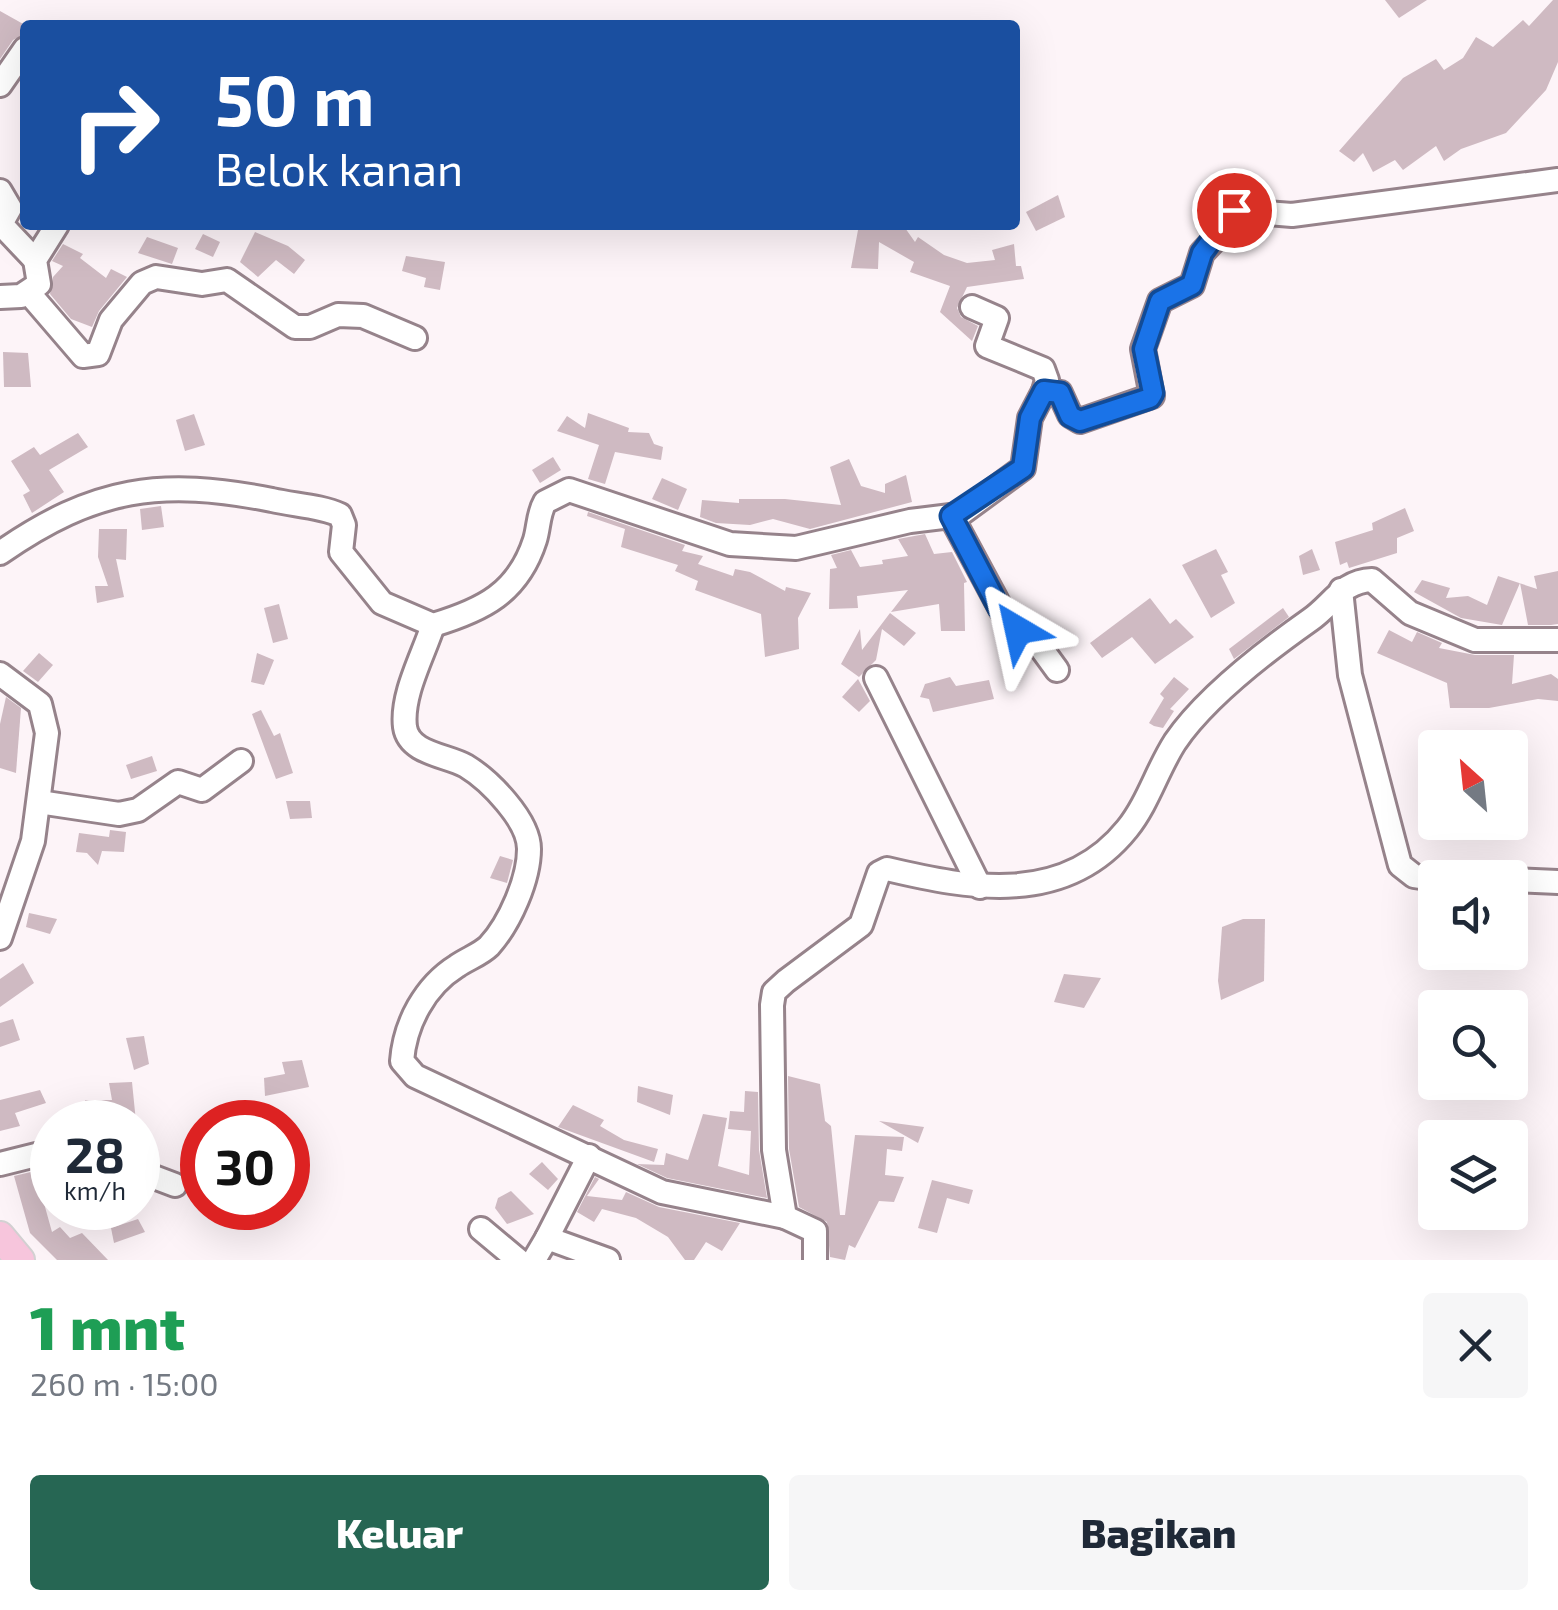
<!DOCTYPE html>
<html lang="id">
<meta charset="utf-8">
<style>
body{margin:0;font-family:"Exo 2",sans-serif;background:#f6f6f7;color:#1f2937;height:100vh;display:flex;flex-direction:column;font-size:38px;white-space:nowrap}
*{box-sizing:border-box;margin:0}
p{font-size:32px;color:#747a83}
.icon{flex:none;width:55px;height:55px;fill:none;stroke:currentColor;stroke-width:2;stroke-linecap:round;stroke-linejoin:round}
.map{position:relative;height:1260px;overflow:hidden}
.side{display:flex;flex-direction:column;background:#fff;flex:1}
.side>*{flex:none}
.top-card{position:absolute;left:20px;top:20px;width:1000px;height:210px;border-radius:10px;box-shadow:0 10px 40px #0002;background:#1a4fa0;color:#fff;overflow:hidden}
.needle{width:65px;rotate:333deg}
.fabs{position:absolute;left:1418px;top:730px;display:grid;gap:20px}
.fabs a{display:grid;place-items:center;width:110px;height:110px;border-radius:10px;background:#fff;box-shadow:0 10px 40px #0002;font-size:50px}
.speed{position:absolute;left:30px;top:1100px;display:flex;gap:20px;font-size:50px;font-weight:700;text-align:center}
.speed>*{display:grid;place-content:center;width:130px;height:130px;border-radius:50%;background:#fff;box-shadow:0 10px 40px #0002;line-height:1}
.speed small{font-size:25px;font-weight:400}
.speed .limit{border:15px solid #d22;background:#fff;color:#111}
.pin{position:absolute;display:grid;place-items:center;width:85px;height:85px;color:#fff;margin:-42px;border:5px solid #fff;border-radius:50%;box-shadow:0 2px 10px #0007}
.me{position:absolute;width:110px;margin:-55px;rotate:324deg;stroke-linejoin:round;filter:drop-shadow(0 0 8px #0008)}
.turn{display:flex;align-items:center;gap:35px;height:210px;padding:0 30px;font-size:45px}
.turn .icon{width:130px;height:130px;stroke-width:2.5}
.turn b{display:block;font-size:70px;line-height:85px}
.round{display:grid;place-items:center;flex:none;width:105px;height:105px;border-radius:10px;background:#f6f6f7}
.summary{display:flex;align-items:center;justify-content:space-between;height:170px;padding:0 30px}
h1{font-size:60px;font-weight:800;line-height:75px;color:#1e9e55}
.button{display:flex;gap:20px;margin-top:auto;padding:20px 30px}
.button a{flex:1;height:115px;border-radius:10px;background:#266653;color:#fff;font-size:40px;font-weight:800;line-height:115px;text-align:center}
.button a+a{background:#f6f6f7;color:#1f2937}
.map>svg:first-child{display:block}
</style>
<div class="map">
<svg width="1558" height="1260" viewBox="0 0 1558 1260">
<rect width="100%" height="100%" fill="#fdf4f8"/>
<g fill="#cfbac2">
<polygon points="1385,0 1427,0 1399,18"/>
<polygon points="1553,0 1558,0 1558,62 1546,90 1506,133 1461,149 1444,161 1436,146 1403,170 1395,160 1373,172 1363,153 1354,162 1339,151 1403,78 1436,59 1444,70 1463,58 1476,37 1493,47 1523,20 1529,26"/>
<polygon points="0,11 25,25 25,34 13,40 0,59"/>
<polygon points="1058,195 1065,217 1036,231 1026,212"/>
<polygon points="850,225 903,225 915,242 918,237 944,255 967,263 995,260 992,250 1014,244 1016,266 1021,266 1024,279 967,287 957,308 961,317 978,326 972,341 940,312 950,286 910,272 914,262 879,242 878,269 851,268 858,230"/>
<polygon points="255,232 288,246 305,260 294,274 276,260 258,277 240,262"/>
<polygon points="203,234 220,242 213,257 195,249"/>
<polygon points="147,237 178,248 172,264 138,253"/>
<polygon points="63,244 83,254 80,258 106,278 111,269 127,277 99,311 92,327 71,319 50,294 53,277 63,266 52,261"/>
<polygon points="406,256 445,262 440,290 424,287 426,278 402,271"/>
<polygon points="3,352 28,353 31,387 4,387"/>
<polygon points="588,413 629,428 628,432 649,433 654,444 663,447 661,460 615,452 605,484 588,479 599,445 557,431 567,416 585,428"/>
<polygon points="194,414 205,445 185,451 176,420"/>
<polygon points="78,433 88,447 49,470 64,492 32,513 23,495 30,491 11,461 34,447 40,455"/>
<polygon points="553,457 561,470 540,483 532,470"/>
<polygon points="849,459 861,486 885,493 885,484 906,475 912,502 810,529 773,519 750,525 716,523 700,517 702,500 739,503 739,499 785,499 841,505 830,467"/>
<polygon points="662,478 687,489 678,510 652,499"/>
<polygon points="161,506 164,527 142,530 140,509"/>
<polygon points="1405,508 1414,531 1397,538 1397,553 1349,568 1347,562 1340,565 1335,542 1373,530 1372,523"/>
<polygon points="588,512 685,545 682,551 703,556 698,564 733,576 735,569 750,572 785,591 786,587 811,593 798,618 799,649 765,657 761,614 695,590 698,581 675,571 678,565 621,547 625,529 587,516"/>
<polygon points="99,529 127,529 126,560 116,559 124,597 97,603 95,586 108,586 98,557"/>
<polygon points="925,534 934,554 952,552 967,582 964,583 965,631 941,631 939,604 891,612 908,590 857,596 858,608 829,609 830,569 837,568 831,555 851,550 860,567 883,564 882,560 908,556 898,539"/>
<polygon points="1216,549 1228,572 1221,575 1235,603 1211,618 1182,565"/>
<polygon points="1312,549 1320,570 1303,575 1299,556"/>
<polygon points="1558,571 1558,624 1551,625 1528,625 1520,583 1502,625 1461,618 1414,592 1422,580 1450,588 1446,598 1468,596 1487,605 1498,576 1537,589 1534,576"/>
<polygon points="1150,598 1170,624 1176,619 1194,637 1155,664 1132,637 1102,658 1090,643"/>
<polygon points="279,604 288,639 273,643 264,608"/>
<polygon points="1283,608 1289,617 1234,659 1229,649"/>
<polygon points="890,613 916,633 904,646 882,629 876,660 859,677 841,664 860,629 862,650"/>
<polygon points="1389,630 1412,642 1417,632 1442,643 1439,648 1475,655 1514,655 1512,684 1551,674 1558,679 1558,701 1538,699 1489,708 1450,708 1447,683 1377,653"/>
<polygon points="39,653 53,665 38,682 23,671"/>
<polygon points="257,653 274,660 264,685 251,682"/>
<polygon points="950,677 956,686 989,680 994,699 933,712 929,699 920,697 925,684"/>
<polygon points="1174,677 1189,689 1170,709 1174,711 1163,728 1154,726 1149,723 1164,698 1160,694"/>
<polygon points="858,679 870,701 859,712 842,697"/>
<polygon points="6,697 21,708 16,773 0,768 0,724"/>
<polygon points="261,710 274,736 280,733 293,773 276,779 252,714"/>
<polygon points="152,756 157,771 131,779 126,765"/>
<polygon points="286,801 310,801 312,818 290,819"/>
<polygon points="110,830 126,832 124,852 102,851 98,865 87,853 76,852 79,833 109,837"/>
<polygon points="500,856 513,860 507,883 490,878"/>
<polygon points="29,913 57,919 50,934 26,927"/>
<polygon points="1243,919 1265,919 1264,981 1221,1000 1218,981 1222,927"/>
<polygon points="23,963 34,983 0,1007 0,979"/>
<polygon points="1064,974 1101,978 1084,1008 1054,1002"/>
<polygon points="13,1019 20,1040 0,1047 0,1023"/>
<polygon points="144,1036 149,1064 134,1070 126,1038"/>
<polygon points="302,1060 309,1087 265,1096 264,1078 285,1074 282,1062"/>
<polygon points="788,1076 820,1084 825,1121 831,1126 840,1215 845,1215 855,1135 904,1137 902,1151 887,1149 885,1175 904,1177 894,1202 879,1201 855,1248 849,1245 845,1260 830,1257 827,1222 799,1207 789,1149"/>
<polygon points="132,1082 136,1122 89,1122 85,1100 112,1100 109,1083"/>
<polygon points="638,1086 673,1095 670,1115 637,1102"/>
<polygon points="40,1090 46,1103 15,1113 20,1126 0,1131 0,1100"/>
<polygon points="745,1091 758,1092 759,1150 767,1198 667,1178 637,1164 664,1165 666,1153 688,1160 703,1114 727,1118 718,1166 749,1175 751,1131 728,1129 730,1111 744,1112"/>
<polygon points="573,1105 604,1120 600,1126 624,1140 658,1149 654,1162 558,1127"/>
<polygon points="879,1121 924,1127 918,1143"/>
<polygon points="288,1135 302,1136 297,1183 288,1183"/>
<polygon points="542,1162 558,1179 548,1190 529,1174"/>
<polygon points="35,1171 52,1232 60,1227 70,1238 82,1233 108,1260 57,1260 30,1233 14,1176"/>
<polygon points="595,1177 599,1179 587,1196 622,1200 626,1192 659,1207 740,1223 722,1251 706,1242 694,1260 685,1260 668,1237 636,1218 602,1209 594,1222 577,1212"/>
<polygon points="932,1180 973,1190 969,1204 947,1198 937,1233 918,1228"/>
<polygon points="511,1191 534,1214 507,1224 495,1208 498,1198"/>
<polygon points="138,1219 145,1232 114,1243 111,1228"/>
</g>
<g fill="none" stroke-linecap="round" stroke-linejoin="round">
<g stroke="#96838b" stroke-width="28">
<g id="minor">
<polyline points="0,85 25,49"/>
<polyline points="0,191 10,208 1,224 35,260"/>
<polyline points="28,292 83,356 98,354 111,320 142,283 156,277 202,284 227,280 295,327 310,327 338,315 363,316 415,338"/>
<polyline points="0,297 21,296 39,284 35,260 57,225"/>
<polyline points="972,307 997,318 987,346 1043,369 1047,380 1044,391"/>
<polyline points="951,516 1008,622 1033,637 1057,670"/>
<path d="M 0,553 C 95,487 161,478 272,500 C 293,505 321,506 340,515 L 344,525 L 341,552 L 382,603 L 433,625 C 483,610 518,593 535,540 C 539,527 538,514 545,502 L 569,490 L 730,544 L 796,548 L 910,521 L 959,515 L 1023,468 L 1030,418 L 1044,391 L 1060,393 L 1070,415 L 1080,421 L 1152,396 L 1143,349 L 1160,301 L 1192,285 L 1202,253 L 1221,233 L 1231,210 L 1292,215 L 1558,180"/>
<polyline points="1341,590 1350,675 1400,865 1414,876 1435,879"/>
<path d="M 433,625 C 423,656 401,695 405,727 C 409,754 447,755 466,766 C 489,780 529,820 529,849 C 529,879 510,923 489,946 C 481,954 467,959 457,966 C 425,986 405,1023 402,1061 L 415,1076 L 662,1192 L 785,1217"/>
<polyline points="0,674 40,704 47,733 33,841 0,938"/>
<polyline points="876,678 980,887"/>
<polyline points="39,802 119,814 138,810 178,782 202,790 241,761"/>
<polyline points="1510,880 1558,882"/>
<polyline points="589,1156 547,1238 608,1260"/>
<polyline points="0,1164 52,1151"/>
<polyline points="138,1171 175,1185"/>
<polyline points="481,1229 518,1260"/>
<polyline points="534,1260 547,1238"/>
<path d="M 815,1260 L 815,1231 L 785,1217 L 774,1150 L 772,1005 L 774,992 L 786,981 L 861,925 L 879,873 L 887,869 C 971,889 1065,906 1127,829 C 1148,803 1157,770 1175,742 C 1205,698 1266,651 1310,620 C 1332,605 1342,581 1372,580 L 1410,613 L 1475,640 L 1558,640"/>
</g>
</g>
<g stroke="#d3d1d2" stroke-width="32">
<polyline id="major" points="0,1236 20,1260"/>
</g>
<use href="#minor" stroke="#fff" stroke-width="22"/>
<use href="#major" stroke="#f7c5dc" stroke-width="28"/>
</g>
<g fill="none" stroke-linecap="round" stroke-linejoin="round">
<g stroke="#114b97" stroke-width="25">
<polyline id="route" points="1018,630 999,608 951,516 1023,468 1030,418 1044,391 1060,393 1070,416 1080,421 1150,398 1153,393 1144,349 1160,301 1192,285 1202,253 1234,210"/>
</g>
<use href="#route" stroke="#1a73e8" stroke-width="18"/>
</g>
</svg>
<div class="fabs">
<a><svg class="needle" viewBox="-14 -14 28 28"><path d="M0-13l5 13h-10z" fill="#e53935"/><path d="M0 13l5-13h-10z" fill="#747a83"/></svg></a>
<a><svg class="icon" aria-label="sound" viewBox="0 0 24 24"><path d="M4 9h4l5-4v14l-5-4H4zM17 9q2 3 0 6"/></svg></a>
<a><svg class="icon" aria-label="search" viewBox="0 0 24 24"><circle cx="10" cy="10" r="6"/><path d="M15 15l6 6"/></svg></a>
<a><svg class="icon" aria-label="layers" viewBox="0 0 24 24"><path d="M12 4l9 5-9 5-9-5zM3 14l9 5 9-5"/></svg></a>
</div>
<div class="speed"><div>28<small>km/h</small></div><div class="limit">30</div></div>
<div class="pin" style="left:1234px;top:210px;background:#d93025"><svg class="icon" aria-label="arrive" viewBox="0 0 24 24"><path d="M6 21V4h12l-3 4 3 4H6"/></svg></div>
<svg class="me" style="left:1018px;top:630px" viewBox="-20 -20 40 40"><path d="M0-17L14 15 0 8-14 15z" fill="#1a73e8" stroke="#fff" stroke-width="4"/></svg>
<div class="top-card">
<div class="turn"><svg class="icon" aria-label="right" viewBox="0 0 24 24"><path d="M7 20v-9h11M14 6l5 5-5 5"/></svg><div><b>50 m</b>Belok kanan</div></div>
</div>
</div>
<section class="side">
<div class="summary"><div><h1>1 mnt</h1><p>260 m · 15:00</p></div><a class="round"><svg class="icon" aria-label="close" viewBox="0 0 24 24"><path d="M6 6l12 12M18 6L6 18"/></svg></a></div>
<div class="button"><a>Keluar</a><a>Bagikan</a></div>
</section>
